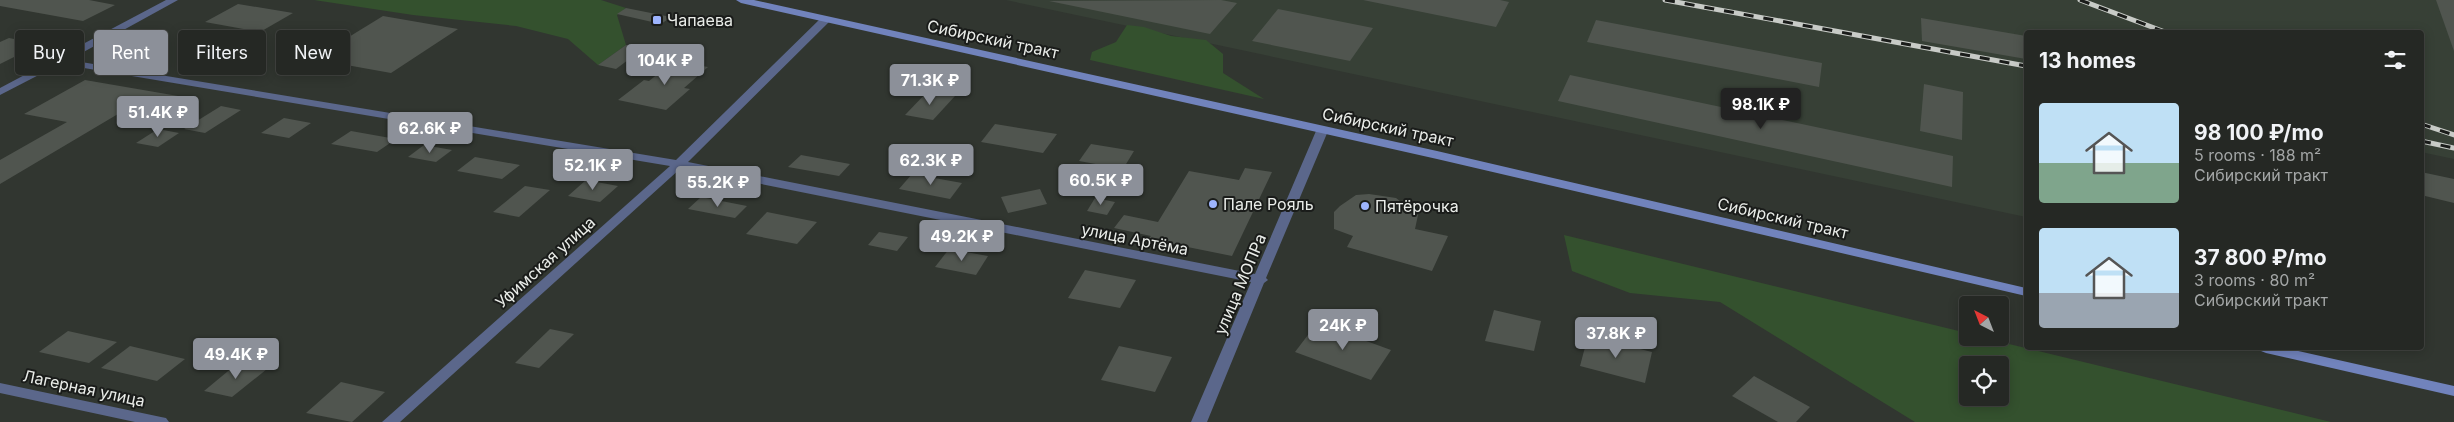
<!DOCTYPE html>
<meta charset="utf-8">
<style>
:root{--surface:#252824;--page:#313431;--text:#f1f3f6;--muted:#a3a6a6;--line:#424441;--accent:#8c9099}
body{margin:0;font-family:Inter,sans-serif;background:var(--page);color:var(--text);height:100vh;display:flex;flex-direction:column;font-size:19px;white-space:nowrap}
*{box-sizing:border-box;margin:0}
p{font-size:16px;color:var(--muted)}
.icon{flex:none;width:28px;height:28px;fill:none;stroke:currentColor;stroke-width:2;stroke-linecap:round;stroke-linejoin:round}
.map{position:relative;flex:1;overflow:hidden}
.details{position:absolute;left:2024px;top:30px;width:400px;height:320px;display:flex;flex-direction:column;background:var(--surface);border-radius:5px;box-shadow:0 2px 12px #0003,0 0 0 1px var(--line)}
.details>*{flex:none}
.guide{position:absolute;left:15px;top:30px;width:475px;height:45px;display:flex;gap:10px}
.needle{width:32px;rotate:318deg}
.fabs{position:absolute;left:1959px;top:296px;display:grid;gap:10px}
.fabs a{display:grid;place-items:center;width:50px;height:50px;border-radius:5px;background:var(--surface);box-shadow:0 2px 12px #0003,0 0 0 1px var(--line);font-size:25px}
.price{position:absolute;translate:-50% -42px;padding:0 11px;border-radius:5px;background:var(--accent);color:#fff;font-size:16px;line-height:32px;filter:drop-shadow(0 1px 2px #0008)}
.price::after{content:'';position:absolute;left:50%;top:30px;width:15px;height:11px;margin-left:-8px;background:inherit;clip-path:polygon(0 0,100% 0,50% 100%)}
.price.active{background:#222;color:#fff}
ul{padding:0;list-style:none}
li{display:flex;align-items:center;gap:15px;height:125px;padding:0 15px}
li span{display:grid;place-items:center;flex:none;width:140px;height:100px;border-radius:5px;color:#555}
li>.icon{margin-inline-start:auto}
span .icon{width:60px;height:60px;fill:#fffc;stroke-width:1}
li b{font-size:21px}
h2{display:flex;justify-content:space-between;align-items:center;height:60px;padding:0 15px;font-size:21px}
.tag{padding:0 18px;border-radius:5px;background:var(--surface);box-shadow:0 2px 12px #0003,0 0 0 1px var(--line);font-size:18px;line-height:45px}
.tag.active{background:var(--accent);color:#fff}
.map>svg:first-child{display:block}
.built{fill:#374036}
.green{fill:#34512e;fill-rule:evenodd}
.building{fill:#50554f}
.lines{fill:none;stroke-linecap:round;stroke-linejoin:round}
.street{fill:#5b678b;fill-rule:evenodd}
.secondary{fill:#7183bc;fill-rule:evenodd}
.rail-casing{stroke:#c8cbc7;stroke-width:5}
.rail{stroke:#1a1c1a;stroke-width:3;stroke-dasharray:10;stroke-linecap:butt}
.poi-dot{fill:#9db4fd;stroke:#1a1c1a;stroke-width:2}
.labels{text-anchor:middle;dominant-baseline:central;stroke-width:4;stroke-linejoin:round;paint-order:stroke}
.poi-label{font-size:16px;fill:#eaede9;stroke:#1a1c1a;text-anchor:start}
.street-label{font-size:16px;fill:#eaede9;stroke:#1a1c1a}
</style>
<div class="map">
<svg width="2454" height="422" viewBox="0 0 2454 422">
<rect width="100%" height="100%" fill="#313630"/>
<path class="built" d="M1006 0H2454V159L2421 152V32H2026V217Z"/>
<g class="green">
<path d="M314 0H601L626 8 617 15 626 45 598 65 568 39 516 26 413 15Z"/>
<path d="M1127 25 1144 27 1171 36 1206 40 1223 54V73L1264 99 1090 60 1092 52 1116 42Z"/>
<path d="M1564 235 1967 333 1968 338H1984L2331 422H1915L1720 302 1630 293 1572 271ZM1968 365H2000V398H1968Z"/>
</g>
<g class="building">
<path d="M0 0H89L115 5 83 21 0 6Z"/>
<path d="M1221 0 1237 3 1210 34 1049 1Z"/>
<path d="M1363 0H1500L1509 2 1496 27Z"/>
<path d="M2436 0H2454V51Z"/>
<path d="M238 4 293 13 260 32 205 22Z"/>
<path d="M626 8 671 17 661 24 617 14Z"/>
<path d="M1278 9 1373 28 1350 61 1252 41Z"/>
<path d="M383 16 458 29 391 73 313 59Z"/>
<path d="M1921 18 2026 36V59L1922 41Z"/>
<path d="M1596 20 1822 63 1819 87 1587 42Z"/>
<path d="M9 38 40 44 0 64V42Z"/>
<path d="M626 45 644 48 616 69 598 65Z"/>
<path d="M674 61 708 67 684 88 690 89 666 110 618 100 644 80 649 81Z"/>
<path d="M1570 75 1953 156 1952 187 1558 101Z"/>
<path d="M85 80 178 96 140 118 118 114 0 184V160L67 122 24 114Z"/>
<path d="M1924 84 1963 92 1962 140 1920 131Z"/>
<path d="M928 91 955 96 933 120 905 115Z"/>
<path d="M221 106 241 110 205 133 184 129Z"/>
<path d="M284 118 311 123 289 138 261 133Z"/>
<path d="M995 124 1057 134 1043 153 981 142Z"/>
<path d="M158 129 179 133 158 147 136 143Z"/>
<path d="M351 131 396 139 377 152 331 144Z"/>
<path d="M1091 144 1134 151 1123 169 1079 161Z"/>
<path d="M424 145 452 150 436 162 408 157Z"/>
<path d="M801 155 850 164 839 176 788 167Z"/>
<path d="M475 157 520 165 502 179 457 171Z"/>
<path d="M1245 168 1272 172 1232 256 1148 239 1151 236 1114 228 1124 215 1158 222 1189 171 1239 180Z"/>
<path d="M2421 172 2454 179V203L2421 195Z"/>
<path d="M912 174 962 183 950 199 899 189Z"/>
<path d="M586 180 618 186 600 202 568 196Z"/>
<path d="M525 186 550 190 519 217 493 212Z"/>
<path d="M1040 189 1047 204 1008 213 1001 197Z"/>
<path d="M1369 194 1396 198 1418 215 1415 229 1448 236 1432 271 1347 247 1353 236 1334 229V212L1340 206 1356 195Z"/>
<path d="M701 197 747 206 735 218 688 209Z"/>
<path d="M1095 198 1115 202 1107 215 1087 211Z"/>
<path d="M767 212 817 222 797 244 746 234Z"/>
<path d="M879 232 908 237 897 251 868 245Z"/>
<path d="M949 249 988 256 976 275 935 267Z"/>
<path d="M1085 270 1136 280 1120 308 1068 298Z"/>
<path d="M1494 310 1541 321 1534 351 1485 341Z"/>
<path d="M1317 323 1391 350 1371 380 1295 352Z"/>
<path d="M550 329 574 334 539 368 515 363Z"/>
<path d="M68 331 117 342 89 363 39 352Z"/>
<path d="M1588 336 1652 352 1645 383 1580 366Z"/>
<path d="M130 346 185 359 157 381 101 368Z"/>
<path d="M1119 346 1172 357 1155 392 1101 380Z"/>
<path d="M239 362 267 369 232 397 204 391Z"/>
<path d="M1754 376 1810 407 1796 422H1778L1732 396Z"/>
<path d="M341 382 385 392 352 422 306 413Z"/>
</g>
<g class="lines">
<g class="street">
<path d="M166 0H178L69 60 676 160 821 18H829V22L688 162 1255 274 1316 131 1322 128 1328 131 1266 278 1268 280 1264 283 1207 422H1191L1251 282 681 168 400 422H382L670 166 60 64 0 95V88Z"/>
<path d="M0 383 161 417 166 418 169 422H135L0 393Z"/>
</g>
<g class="secondary">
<path d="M736 0H754L1437 151 2026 288V296L1437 159 741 3Z"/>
<path d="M2259 348H2285L2454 386V396L2266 353 2261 351Z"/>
</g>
<g class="rail-casing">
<g id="rail">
<path d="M1665 0 2026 66"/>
<path d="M2080 0 2165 32"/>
<path d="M2421 124 2454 135"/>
<path d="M2421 141 2454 148"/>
</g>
</g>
<use href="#rail" class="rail"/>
</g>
<g class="poi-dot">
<rect x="652" y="15" width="10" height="10" rx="2.5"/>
<circle cx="1213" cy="204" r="5"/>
<circle cx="1365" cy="206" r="5"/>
</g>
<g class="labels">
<g class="poi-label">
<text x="667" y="20">Чапаева</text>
<text x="1223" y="204">Пале Рояль</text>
<text x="1375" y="206">Пятёрочка</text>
</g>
<g class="street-label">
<text transform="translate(993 39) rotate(12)">Сибирский тракт</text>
<text transform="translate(1388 127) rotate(12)">Сибирский тракт</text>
<text transform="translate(1783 218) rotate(13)">Сибирский тракт</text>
<text transform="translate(1135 239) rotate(11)">улица Артёма</text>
<text transform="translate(545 262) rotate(-42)">Уфимская улица</text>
<text transform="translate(1240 284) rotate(-67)">улица МОПРа</text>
<text transform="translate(84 388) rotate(12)">Лагерная улица</text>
</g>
</g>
</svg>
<div class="fabs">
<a><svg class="needle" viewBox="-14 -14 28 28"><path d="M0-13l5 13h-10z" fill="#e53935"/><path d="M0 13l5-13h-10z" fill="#a3a6a6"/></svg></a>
<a><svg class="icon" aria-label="locate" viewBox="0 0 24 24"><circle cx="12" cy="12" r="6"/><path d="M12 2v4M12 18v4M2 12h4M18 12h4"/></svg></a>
</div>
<b class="price" style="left:665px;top:86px">104K ₽</b>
<b class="price" style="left:930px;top:106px">71.3K ₽</b>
<b class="price active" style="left:1761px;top:130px">98.1K ₽</b>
<b class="price" style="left:158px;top:138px">51.4K ₽</b>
<b class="price" style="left:430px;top:154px">62.6K ₽</b>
<b class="price" style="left:931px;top:186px">62.3K ₽</b>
<b class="price" style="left:593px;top:191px">52.1K ₽</b>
<b class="price" style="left:1101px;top:206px">60.5K ₽</b>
<b class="price" style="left:718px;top:208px">55.2K ₽</b>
<b class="price" style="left:962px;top:262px">49.2K ₽</b>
<b class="price" style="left:1343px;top:351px">24K ₽</b>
<b class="price" style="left:1616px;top:359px">37.8K ₽</b>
<b class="price" style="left:236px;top:380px">49.4K ₽</b>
<div class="guide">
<a class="tag">Buy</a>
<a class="tag active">Rent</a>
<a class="tag">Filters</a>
<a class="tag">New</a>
</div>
<section class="details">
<h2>13 homes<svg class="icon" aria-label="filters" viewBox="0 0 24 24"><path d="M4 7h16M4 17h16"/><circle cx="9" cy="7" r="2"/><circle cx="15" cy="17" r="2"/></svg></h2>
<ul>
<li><span style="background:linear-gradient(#bfe0f5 60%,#7fa58c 0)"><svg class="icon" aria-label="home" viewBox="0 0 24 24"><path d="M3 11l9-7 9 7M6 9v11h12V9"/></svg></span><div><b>98 100 ₽/mo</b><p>5 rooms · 188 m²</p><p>Сибирский тракт</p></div></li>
<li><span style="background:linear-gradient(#bfe0f5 65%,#9aa5b1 0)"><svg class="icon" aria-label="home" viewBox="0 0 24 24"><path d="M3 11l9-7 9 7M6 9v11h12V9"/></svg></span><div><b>37 800 ₽/mo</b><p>3 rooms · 80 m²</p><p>Сибирский тракт</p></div></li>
</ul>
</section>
</div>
